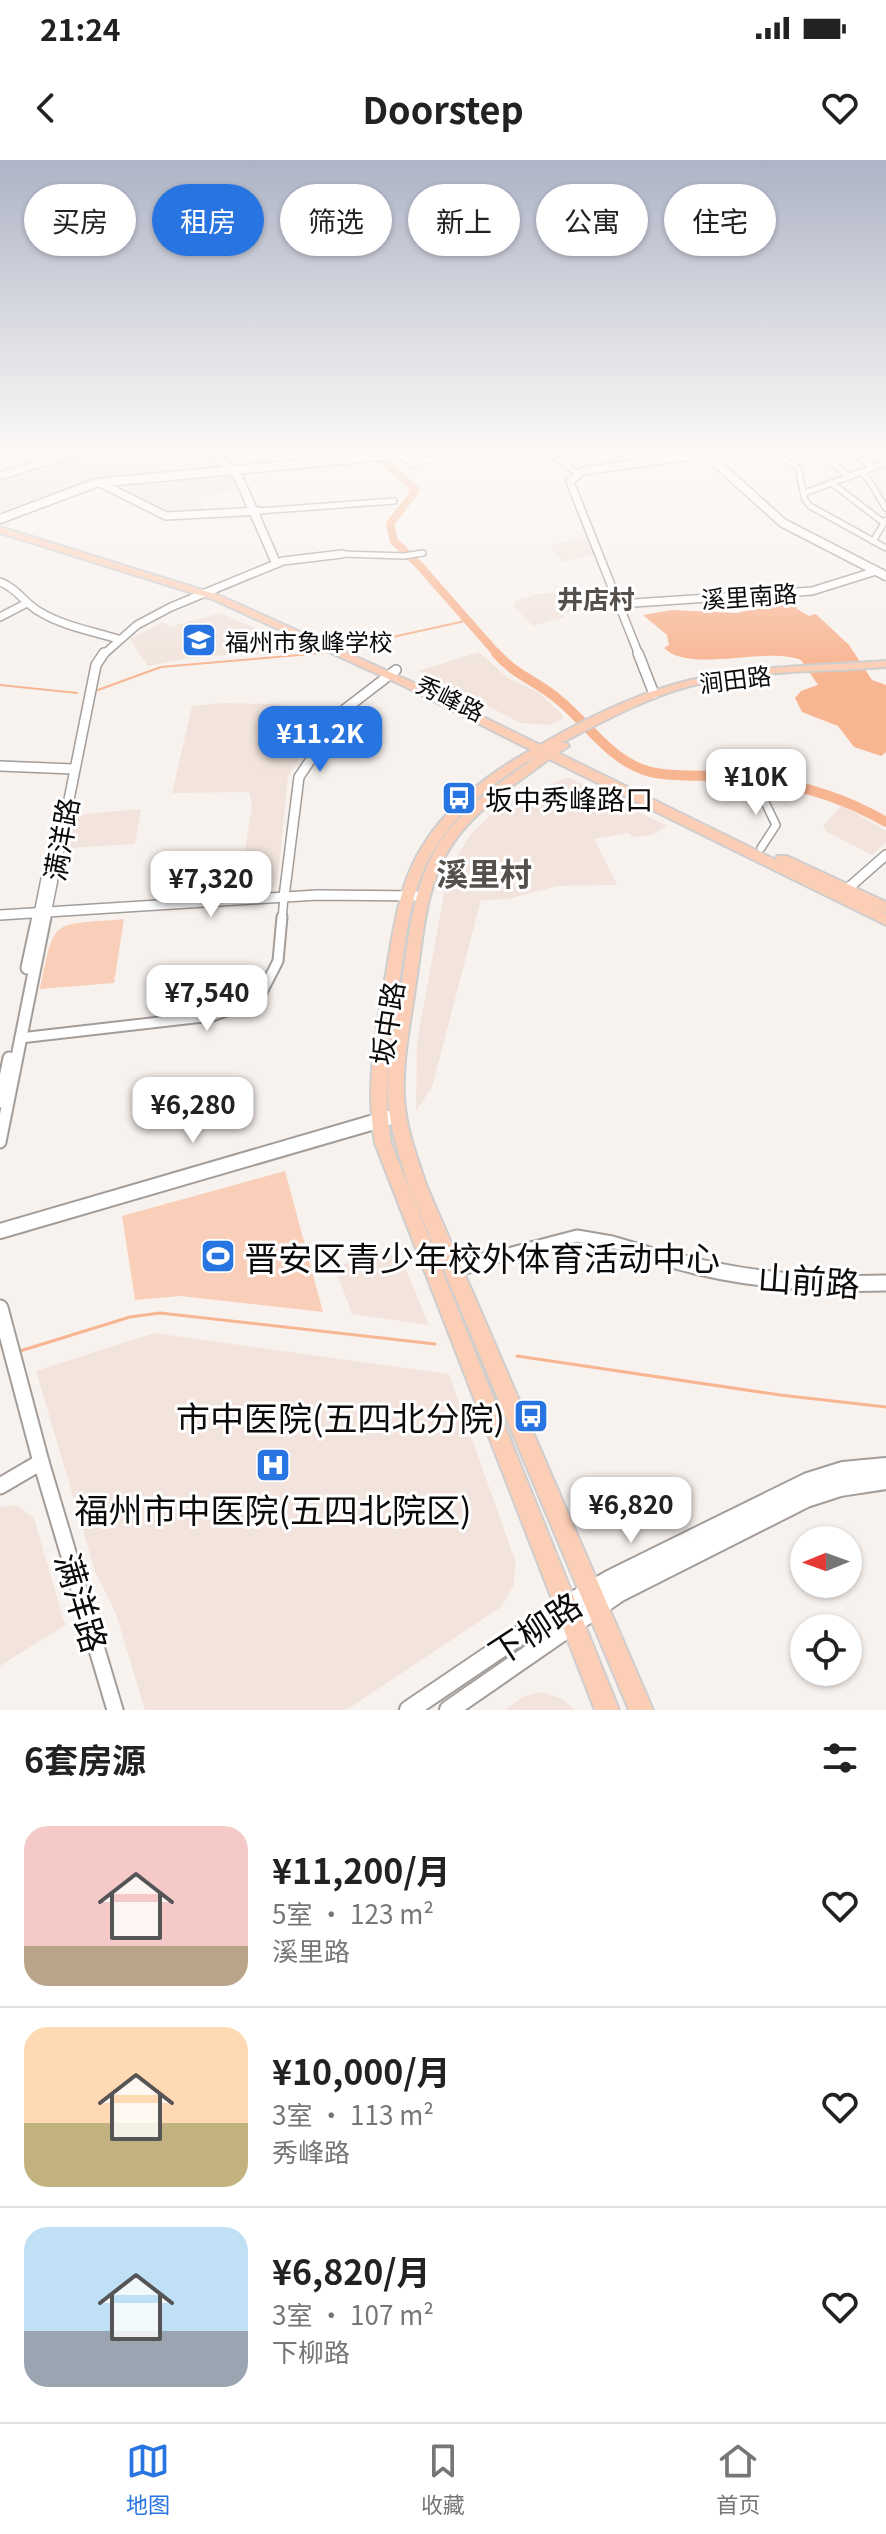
<!DOCTYPE html>
<html lang="zh">
<meta charset="utf-8">
<style>
:root{--surface:#fff;--page:#f6f6f6;--text:#222;--muted:#767676;--line:#e0e0e0;--accent:#2874e0}
body{margin:0;font-family:Georgia,"Noto Sans SC",serif;background:var(--page);color:var(--text);height:100vh;display:flex;flex-direction:column;font-size:30px;white-space:nowrap}
*{box-sizing:border-box;margin:0}
p{font-size:26px;color:var(--muted)}
.icon{flex:none;width:44px;height:44px;fill:none;stroke:currentColor;stroke-width:2;stroke-linecap:round;stroke-linejoin:round}
.map{position:relative;height:1550px;overflow:hidden}
.side{display:flex;flex-direction:column;background:var(--surface);flex:1}
.side>*{flex:none}
.hud{position:absolute;left:24px;top:24px;width:838px;height:72px;display:flex;gap:16px}
.needle{width:52px;rotate:269deg}
.buttons{position:absolute;left:790px;top:1366px;display:grid;gap:16px}
.buttons a{display:grid;place-items:center;width:72px;height:72px;border-radius:50%;background:var(--surface);box-shadow:0 2px 6px #0004;font-size:40px}
.price{position:absolute;translate:-50% -68px;padding:0 18px;border-radius:16px;background:#fff;color:#222;font-size:26px;line-height:52px;filter:drop-shadow(0 2px 4px #0008)}
.price::after{content:'';position:absolute;left:50%;top:48px;width:24px;height:18px;margin-left:-12px;background:inherit;clip-path:polygon(0 0,100% 0,50% 100%)}
.price.on{background:var(--accent);color:#fff}
ul{padding:0;list-style:none}
li{display:flex;align-items:center;gap:24px;height:200px;padding:0 24px}
li+li{border-top:2px solid var(--line)}
li span{display:grid;place-items:center;flex:none;width:224px;height:160px;border-radius:24px;color:#555}
li>.icon{margin-inline-start:auto}
span .icon{width:96px;height:96px;fill:#fffc;stroke-width:1}
li b{font-size:34px}
h2{display:flex;justify-content:space-between;align-items:center;height:96px;padding:0 24px;font-size:34px}
.chip{padding:0 28px;border-radius:36px;background:var(--surface);box-shadow:0 2px 6px #0004;font-size:28px;line-height:72px}
.chip.on{background:var(--accent);color:#fff}
.status{display:flex;justify-content:space-between;align-items:center;height:56px;padding:0 40px;background:var(--surface);direction:ltr}
.status svg{height:22px;fill:currentColor}
header{display:flex;justify-content:space-between;align-items:center;height:104px;padding:0 24px;background:var(--surface);font-size:36px;font-weight:700}
.menu{display:flex;justify-content:space-around;align-items:center;height:112px;border-top:2px solid var(--line);background:var(--surface);font-size:22px;color:var(--muted)}
.menu a{display:grid;justify-items:center;gap:4px}
.menu .on{color:var(--accent)}
.map>svg:first-child{display:block}
.built{fill:#f2e4dd}
.green{fill:#facfb9}
.water{fill:#f8b592}
.lines{fill:none;stroke-linecap:round;stroke-linejoin:round}
.stream-far1{stroke:#f8b592;stroke-width:2}
.stream{stroke:#f8b592;stroke-width:3}
.river-far1{stroke:#f8b592;stroke-width:8}
.river{stroke:#f8b592;stroke-width:10}
.minor-far2-casing{stroke:#a39d9a;stroke-width:8}
.minor-far1-casing{stroke:#a39d9a;stroke-width:10}
.minor-casing{stroke:#a39d9a;stroke-width:13}
.tertiary-far3-casing{stroke:#a39d9a;stroke-width:10}
.tertiary-far2-casing{stroke:#a39d9a;stroke-width:12}
.tertiary-far1-casing{stroke:#a39d9a;stroke-width:15}
.tertiary-casing{stroke:#a39d9a;stroke-width:19}
.secondary-far2-casing{stroke:#a39d9a;stroke-width:11}
.secondary-far1-casing{stroke:#a39d9a;stroke-width:18}
.secondary-casing{stroke:#a39d9a;stroke-width:22}
.primary-casing{stroke:#cfcece;stroke-width:4}
.minor-far2{stroke:#fff;stroke-width:5}
.minor-far1{stroke:#fff;stroke-width:7}
.minor{stroke:#fff;stroke-width:9}
.tertiary-far3{stroke:#fff;stroke-width:7}
.tertiary-far2{stroke:#fff;stroke-width:9}
.tertiary-far1{stroke:#fff;stroke-width:11}
.tertiary{stroke:#fff;stroke-width:15}
.secondary-far2{stroke:#fff;stroke-width:8}
.secondary-far1{stroke:#fff;stroke-width:14}
.secondary{stroke:#fff;stroke-width:18}
.primary{fill:#fdceb6;fill-rule:evenodd}
.labels{text-anchor:middle;dominant-baseline:central;stroke-width:6;stroke-linejoin:round;paint-order:stroke}
.far-street-label{font-size:24px;fill:#0d0b0a;stroke:#fff}
.far-poi-label{font-size:24px;fill:#0d0b0a;stroke:#fff;text-anchor:start}
.far-quarter-label{font-size:26px;font-weight:bold;fill:#56504d;stroke:#fff}
.poi-label{font-size:28px;fill:#0d0b0a;stroke:#fff;text-anchor:start}
.street-label{font-size:28px;fill:#0d0b0a;stroke:#fff}
.quarter-label{font-size:32px;font-weight:bold;fill:#56504d;stroke:#fff}
.near-poi-label{font-size:34px;fill:#0d0b0a;stroke:#fff;text-anchor:start}
.near-street-label{font-size:34px;fill:#0d0b0a;stroke:#fff}
</style>
<div class="status"><b>21:24</b><svg viewBox="0 0 49 12"><path d="M0 12V9h3v3zM5 12V6h3v6zM10 12V3h3v9zM15 12V0h3v12zM26 1h20v11H26zM47 4h2v5h-2z"/></svg></div>
<header><svg class="icon" aria-label="back" viewBox="0 0 24 24"><path d="M15 5l-7 7 7 7"/></svg>Doorstep<svg class="icon" aria-label="heart" viewBox="0 0 24 24"><path d="M12 20l-8-8c-3-5 5-10 8-4 3-6 11-1 8 4z"/></svg></header>
<div class="map">
<svg width="886" height="1550" viewBox="0 0 886 1550">
<rect width="100%" height="100%" fill="#f8f2ee"/>
<g class="built">
<path d="M82 293H208L219 304 212 308 95 320 0 352V318Z"/>
<path d="M222 316 233 319 238 331 200 336 204 353 170 355 124 332 134 325Z"/>
<path d="M587 377 595 394 562 402 550 385Z"/>
<path d="M581 432 586 449 570 450V453H562L565 457 533 466 513 446 517 440 537 434Z"/>
<path d="M220 453 262 471 273 494 202 496 148 506 130 479 163 462 169 467Z"/>
<path d="M479 492 508 518 538 532 562 554 563 559 548 565 521 563 418 511Z"/>
<path d="M225 543 274 544 332 551 288 617 278 718 275 726 268 729 239 731 252 645 249 632 172 633 192 546Z"/>
<path d="M568 617 667 666 652 675 633 677 628 673 594 679 617 725 557 726 508 739 481 740 432 927 416 951 417 882 448 712 470 675 502 644Z"/>
<path d="M842 645 886 671V683L872 695 827 672 823 666Z"/>
<path d="M141 649 135 684 69 688 73 655Z"/>
<path d="M377 1091 387 1092 404 1105 429 1165 352 1154 335 1108Z"/>
<path d="M154 1173 449 1214 516 1403 513 1427 501 1447 346 1550H145L116 1454 95 1411 36 1211Z"/>
<path d="M17 1345 34 1358 65 1465 0 1506V1347Z"/>
<path d="M542 1532 562 1539 575 1550H505L524 1536Z"/>
</g>
<g class="green">
<path d="M124 759 114 823 40 829C55 755 51 766 124 759Z"/>
<path d="M285 1011 323 1152 180 1136 135 1140 122 1056Z"/>
</g>
<path class="water" d="M787 443 797 444V449L809 456 816 454 849 485 872 520 886 525V592L881 596 854 587 838 566 802 552 795 538 801 531 818 525 801 500C765 486 691 514 664 488L669 485 667 475 643 455 672 450 736 453Z"/>
<g class="lines">
<g class="stream-far1">
<path d="M361 484 465 461"/>
<path d="M0 525 77 533"/>
<path d="M98 530 161 507 322 493"/>
</g>
<g class="stream">
<path d="M20 1191 130 1157 160 1153 435 1184"/>
<path d="M517 1196 780 1235 886 1247"/>
</g>
<path class="river-far1" d="M375 293 416 330 390 364 394 381 419 405 498 495"/>
<path class="river" d="M496 493C517 517 537 521 559 540 587 563 609 598 644 610 668 618 703 615 729 616 785 620 838 634 886 662"/>
<g class="minor-far2-casing">
<g id="minor-far2">
<path d="M550 293 577 313"/>
<path d="M775 293 798 308 805 340 810 346 886 388"/>
<path d="M820 293 849 317"/>
<path d="M854 293 871 306"/>
<path d="M363 298 404 297 413 305 450 293"/>
<path d="M861 312C871 319 878 337 886 348"/>
<path d="M833 324 884 363"/>
<path d="M804 333 886 303"/>
<path d="M259 351 394 341"/>
<path d="M873 381 886 360"/>
<path d="M342 394 404 396 423 393"/>
</g>
</g>
<g class="minor-far1-casing">
<g id="minor-far1">
<circle cx="749" cy="611" r="5.5"/>
<path d="M752 615 776 665 761 688"/>
<path d="M282 759 284 737"/>
</g>
</g>
<g class="minor-casing">
<path id="minor" d="M20 878 212 856 258 840 278 801 282 757"/>
</g>
<g class="tertiary-far3-casing">
<g id="tertiary-far3">
<path d="M0 316 72 293"/>
<path d="M100 323 166 356 259 351"/>
<path d="M0 422C17 428 25 444 40 452 63 466 92 471 118 479"/>
<path d="M619 444 812 431 876 411"/>
<path d="M0 457 27 443"/>
<path d="M103 495 137 465 171 447 283 401 342 394"/>
<path d="M639 495 570 322 582 311 700 295"/>
</g>
</g>
<g class="tertiary-far2-casing">
<g id="tertiary-far2">
<path d="M638 493 654 534"/>
<path d="M0 606 73 609"/>
<path d="M846 730 886 695"/>
<path d="M284 737 299 617 344 550 396 510"/>
<path d="M0 755 317 735 423 736"/>
<path d="M38 759 47 714"/>
<path d="M45 759 96 505 104 493"/>
</g>
</g>
<g class="tertiary-far1-casing">
<g id="tertiary-far1">
<path d="M27 808 38 757"/>
<path d="M0 942 9 898"/>
<path d="M0 982 45 757"/>
<path d="M478 1102 577 1076 612 1082 680 1102"/>
</g>
</g>
<g class="tertiary-casing">
<g id="tertiary">
<path d="M673 1100C740 1120 816 1125 886 1123"/>
<path d="M453 1109 486 1100"/>
<path d="M0 1148 41 1302 115 1550"/>
<path d="M0 1326 41 1302"/>
</g>
</g>
<g class="secondary-far2-casing">
<g id="secondary-far2">
<path d="M214 293 239 318 276 403"/>
<path d="M705 293 783 363 886 416"/>
<path d="M0 359 96 323 363 298"/>
</g>
</g>
<g class="secondary-far1-casing">
<path id="secondary-far1" d="M0 1071 388 958"/>
</g>
<g class="secondary-casing">
<g id="secondary">
<path d="M409 1550 548 1456 611 1419 808 1322 843 1311 886 1307"/>
<path d="M449 1550 618 1433 806 1338 840 1327 886 1320"/>
</g>
</g>
<g class="primary-casing">
<path id="primary" d="M0 367 218 435 412 522 540 585C587 558 639 532 691 520 755 505 821 506 886 501V507C821 512 753 510 690 526 645 538 602 562 561 583H567L569 586 558 593 776 700 777 696H787L886 742V753L871 747 886 754V765L549 599C516 624 478 647 453 683 424 725 423 780 415 829 410 865 402 902 404 938 406 969 417 998 427 1027L653 1550H629L409 1027C400 998 390 969 388 939 386 902 394 866 401 830 409 778 412 724 442 679 467 643 505 620 538 595 490 623 442 662 421 716 407 752 404 793 398 831 389 882 382 931 391 983L619 1550H595L375 983C366 931 374 883 383 832 389 798 393 763 403 730 422 666 475 621 531 590L404 526 212 439 0 373Z"/>
</g>
<use href="#minor-far2" class="minor-far2"/>
<use href="#minor-far1" class="minor-far1"/>
<use href="#minor" class="minor"/>
<use href="#tertiary-far3" class="tertiary-far3"/>
<use href="#tertiary-far2" class="tertiary-far2"/>
<use href="#tertiary-far1" class="tertiary-far1"/>
<use href="#tertiary" class="tertiary"/>
<use href="#secondary-far2" class="secondary-far2"/>
<use href="#secondary-far1" class="secondary-far1"/>
<use href="#secondary" class="secondary"/>
<use href="#primary" class="primary"/>
</g>
<linearGradient id="sky" x2="0" y2="1"><stop stop-color="#aeb4c6"/><stop offset="0.57" stop-color="#fcf9f7"/><stop offset="1" stop-color="#fcf9f7" stop-opacity="0"/></linearGradient>
<rect width="886" height="510" fill="url(#sky)"/>
<defs>
<g id="school-square" transform="scale(1.8)"><rect x="-9" y="-9" width="18" height="18" rx="4" fill="#2874e0" stroke="#fff"/><path d="M0-5L7-2L0 1L-7-2ZM-4 1L0 2.5L4 1V4Q0 6-4 4Z" fill="#fff"/></g>
<g id="bus-square" transform="scale(1.8)"><rect x="-9" y="-9" width="18" height="18" rx="4" fill="#2874e0" stroke="#fff"/><path d="M-5-6H5V4H4V6H2V4H-2V6H-4V4H-5ZM-3.5-4V0h7V-4ZM-3.5 1.2v1.5H-2V1.2ZM2 1.2v1.5H3.5V1.2Z" fill="#fff"/></g>
<g id="stadium-square" transform="scale(1.8)"><rect x="-9" y="-9" width="18" height="18" rx="4" fill="#2874e0" stroke="#fff"/><path d="M0-5a6.5 5 0 1 0 0 10a6.5 5 0 1 0 0-10ZM-3.5-1.8h7v3.6h-7Z" fill="#fff"/></g>
<g id="hospital-square" transform="scale(1.8)"><rect x="-9" y="-9" width="18" height="18" rx="4" fill="#2874e0" stroke="#fff"/><path d="M-5-5h3v3.5h4V-5h3V5h-3V1.5h-4V5h-3Z" fill="#fff"/></g>
</defs>
<g fill-rule="evenodd">
<use href="#school-square" x="199" y="480"/>
<use href="#bus-square" x="459" y="638"/>
<use href="#stadium-square" x="218" y="1096"/>
<use href="#bus-square" x="531" y="1256"/>
<use href="#hospital-square" x="273" y="1305"/>
</g>
<g class="labels">
<g class="far-street-label">
<text transform="translate(749 435) rotate(-4)">溪里南路</text>
<text transform="translate(735 518) rotate(-7)">涧田路</text>
<text transform="translate(451 537) rotate(26)">秀峰路</text>
</g>
<g class="far-poi-label">
<text x="225" y="480">福州市象峰学校</text>
</g>
<g class="far-quarter-label">
<text x="596" y="437">井店村</text>
</g>
<g class="poi-label">
<text x="485" y="638">坂中秀峰路口</text>
</g>
<g class="street-label">
<text transform="translate(60 679) rotate(-80)">满洋路</text>
<text transform="translate(386 863) rotate(-81)">坂中路</text>
</g>
<g class="quarter-label">
<text x="484" y="712">溪里村</text>
</g>
<g class="near-poi-label">
<text x="244" y="1096">晋安区青少年校外体育活动中心</text>
<text x="505" y="1256" text-anchor="end">市中医院(五四北分院)</text>
<text x="273" y="1348" text-anchor="middle">福州市中医院(五四北院区)</text>
</g>
<g class="near-street-label">
<text transform="translate(809 1119) rotate(4)">山前路</text>
<text transform="translate(83 1442) rotate(73)">满洋路</text>
<text transform="translate(534 1467) rotate(-33)">下柳路</text>
</g>
</g>
</svg>
<div class="buttons">
<a><svg class="needle" viewBox="-14 -14 28 28"><path d="M0-13l5 13h-10z" fill="#e53935"/><path d="M0 13l5-13h-10z" fill="#767676"/></svg></a>
<a><svg class="icon" aria-label="locate" viewBox="0 0 24 24"><circle cx="12" cy="12" r="6"/><path d="M12 2v4M12 18v4M2 12h4M18 12h4"/></svg></a>
</div>
<b class="price on" style="left:320px;top:614px">¥11.2K</b>
<b class="price" style="left:756px;top:657px">¥10K</b>
<b class="price" style="left:211px;top:759px">¥7,320</b>
<b class="price" style="left:207px;top:873px">¥7,540</b>
<b class="price" style="left:193px;top:985px">¥6,280</b>
<b class="price" style="left:631px;top:1385px">¥6,820</b>
<div class="hud">
<a class="chip">买房</a>
<a class="chip on">租房</a>
<a class="chip">筛选</a>
<a class="chip">新上</a>
<a class="chip">公寓</a>
<a class="chip">住宅</a>
</div>
</div>
<section class="side">
<h2>6套房源<svg class="icon" aria-label="filters" viewBox="0 0 24 24"><path d="M4 7h16M4 17h16"/><circle cx="9" cy="7" r="2"/><circle cx="15" cy="17" r="2"/></svg></h2>
<ul>
<li><span style="background:linear-gradient(#f6c9c9 75%,#b9a48a 0)"><svg class="icon" aria-label="home" viewBox="0 0 24 24"><path d="M3 11l9-7 9 7M6 9v11h12V9"/></svg></span><div><b>¥11,200/月</b><p>5室 · 123 m²</p><p>溪里路</p></div><svg class="icon" aria-label="heart" viewBox="0 0 24 24"><path d="M12 20l-8-8c-3-5 5-10 8-4 3-6 11-1 8 4z"/></svg></li>
<li><span style="background:linear-gradient(#ffd9b3 60%,#c2b280 0)"><svg class="icon" aria-label="home" viewBox="0 0 24 24"><path d="M3 11l9-7 9 7M6 9v11h12V9"/></svg></span><div><b>¥10,000/月</b><p>3室 · 113 m²</p><p>秀峰路</p></div><svg class="icon" aria-label="heart" viewBox="0 0 24 24"><path d="M12 20l-8-8c-3-5 5-10 8-4 3-6 11-1 8 4z"/></svg></li>
<li><span style="background:linear-gradient(#bfe0f5 65%,#9aa5b1 0)"><svg class="icon" aria-label="home" viewBox="0 0 24 24"><path d="M3 11l9-7 9 7M6 9v11h12V9"/></svg></span><div><b>¥6,820/月</b><p>3室 · 107 m²</p><p>下柳路</p></div><svg class="icon" aria-label="heart" viewBox="0 0 24 24"><path d="M12 20l-8-8c-3-5 5-10 8-4 3-6 11-1 8 4z"/></svg></li>
</ul>
</section>
<nav class="menu">
<a class="on"><svg class="icon" aria-label="map" viewBox="0 0 24 24"><path d="M3 6l6-2 6 2 6-2v14l-6 2-6-2-6 2zM9 4v14M15 6v14"/></svg>地图</a>
<a><svg class="icon" aria-label="saved" viewBox="0 0 24 24"><path d="M7 4h10v16l-5-4-5 4z"/></svg>收藏</a>
<a><svg class="icon" aria-label="home" viewBox="0 0 24 24"><path d="M3 11l9-7 9 7M6 9v11h12V9"/></svg>首页</a>
</nav>
